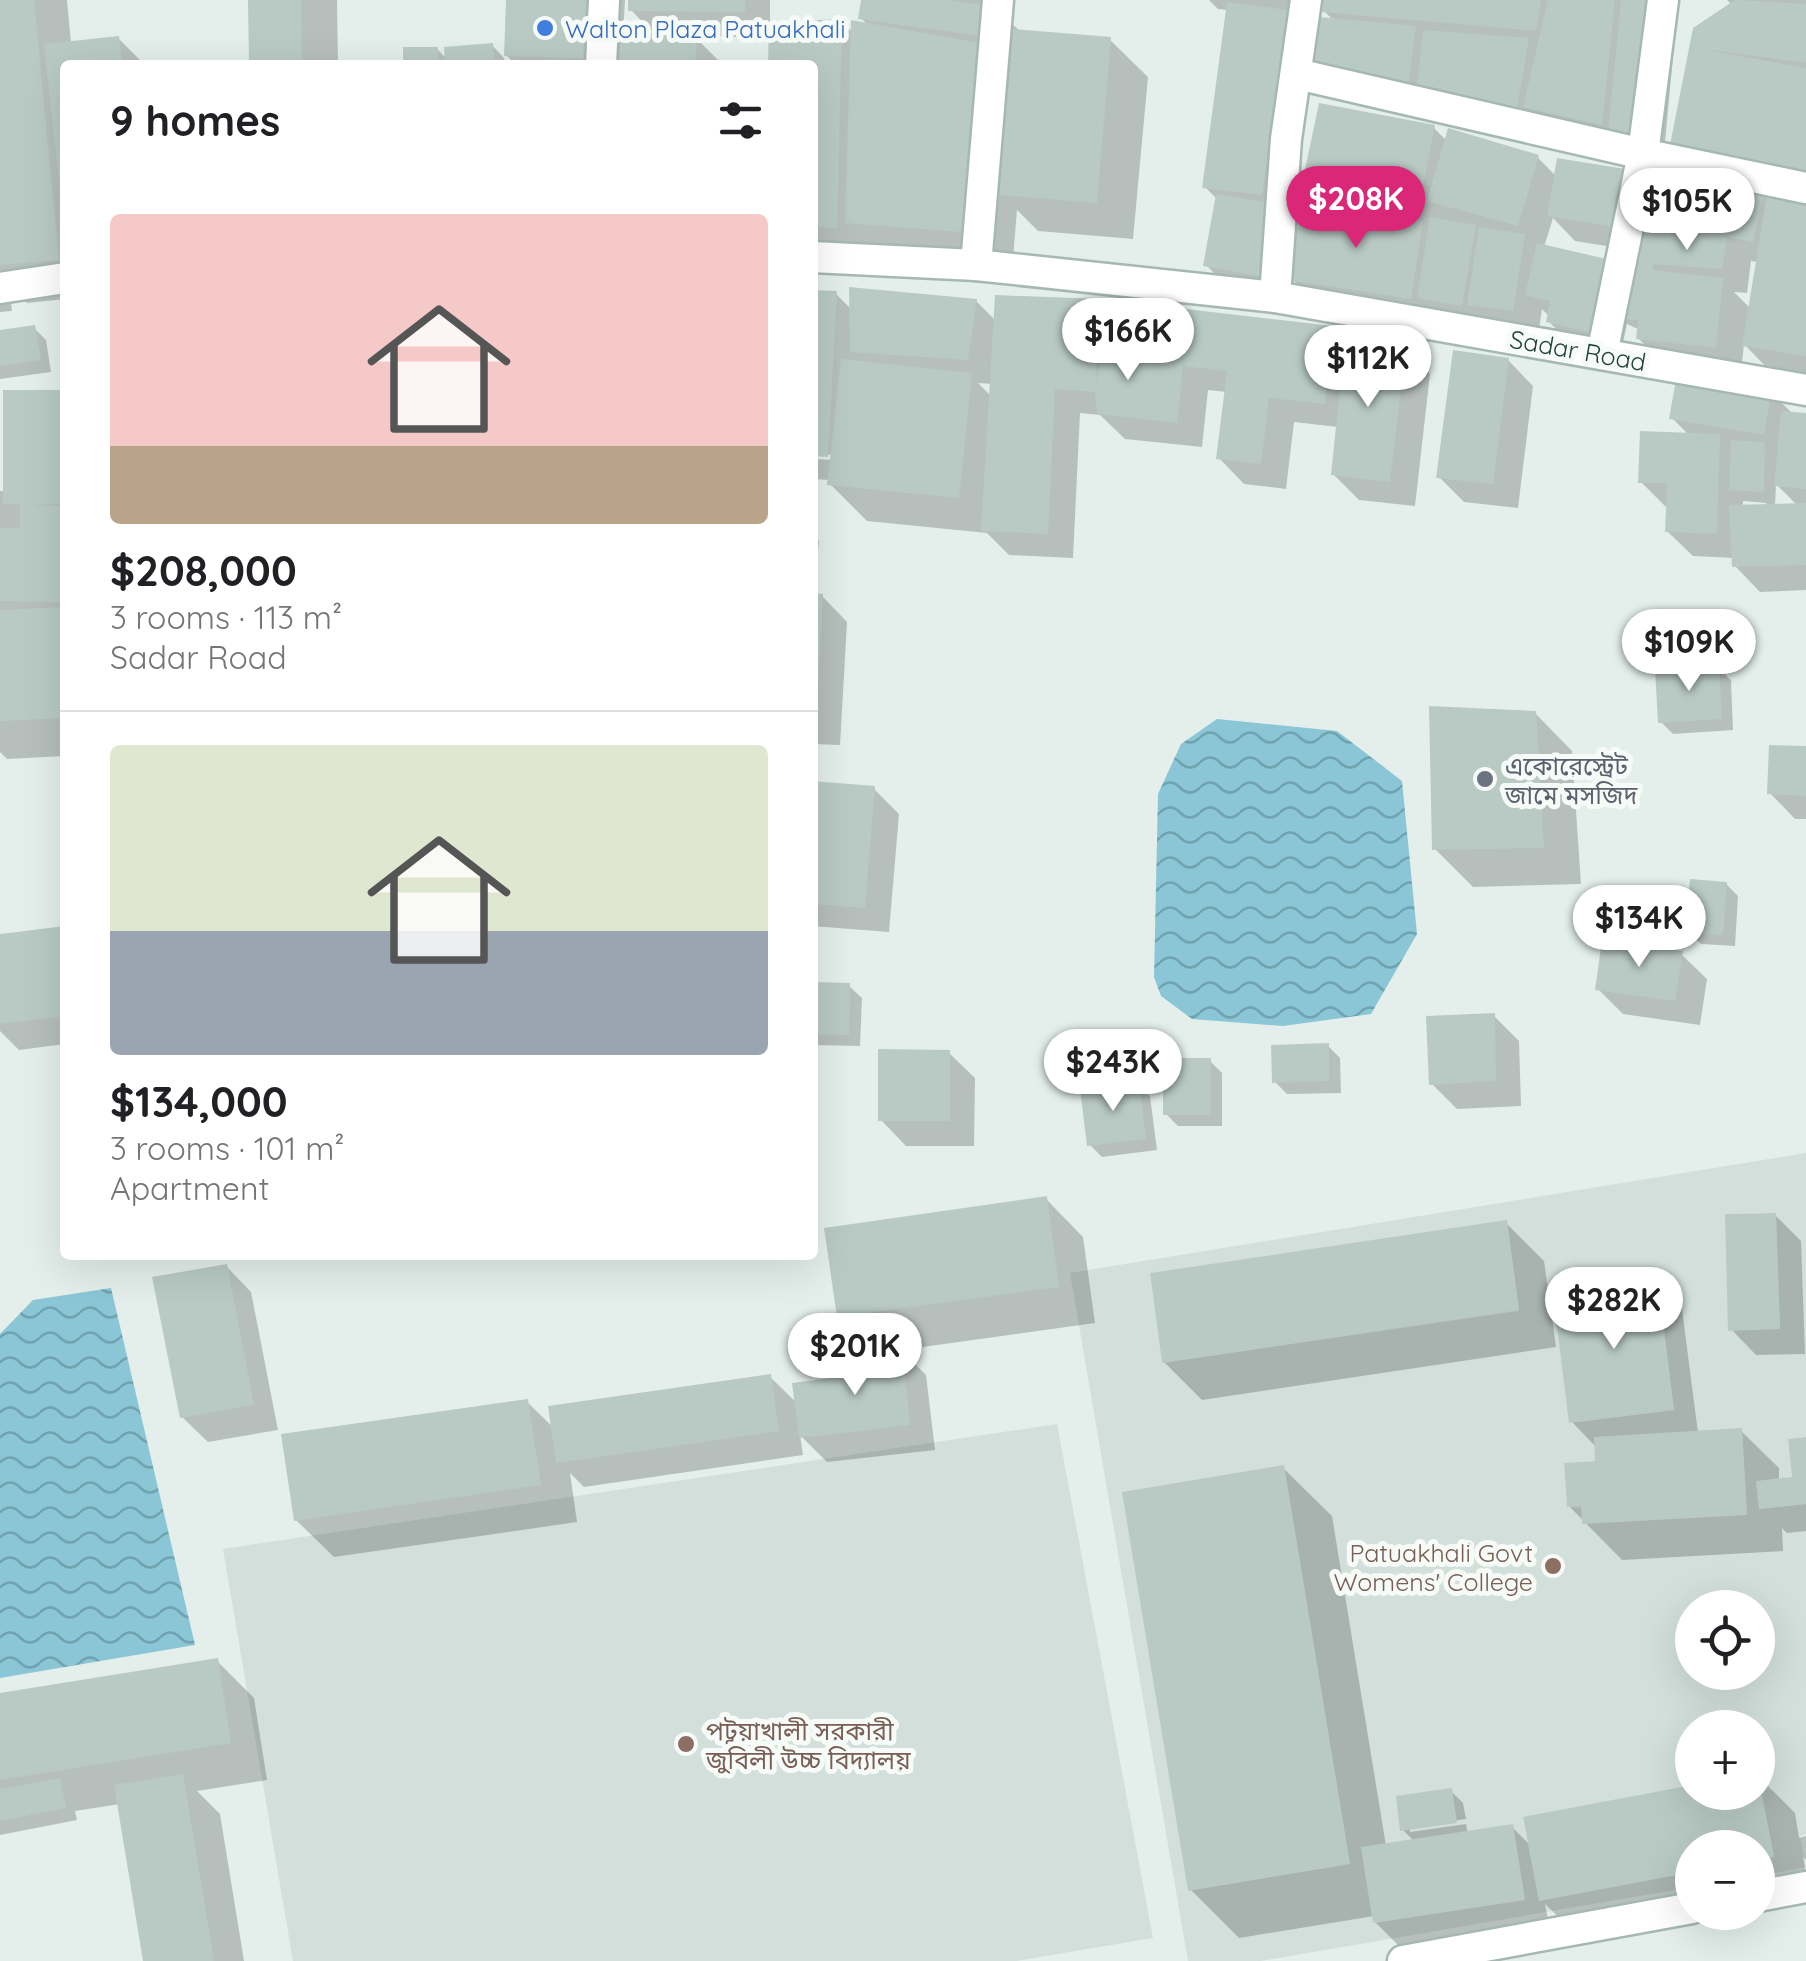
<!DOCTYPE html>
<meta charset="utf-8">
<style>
:root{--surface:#fff;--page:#f2f2f2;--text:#202124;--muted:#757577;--line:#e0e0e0;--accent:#db2777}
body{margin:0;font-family:Quicksand,"Noto Sans Bengali",sans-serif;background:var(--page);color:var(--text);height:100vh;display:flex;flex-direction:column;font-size:38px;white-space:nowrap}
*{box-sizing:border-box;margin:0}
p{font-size:32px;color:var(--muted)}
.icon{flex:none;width:55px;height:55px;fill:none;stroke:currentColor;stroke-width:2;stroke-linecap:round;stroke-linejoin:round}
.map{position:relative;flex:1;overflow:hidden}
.sheet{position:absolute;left:60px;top:60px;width:758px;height:1200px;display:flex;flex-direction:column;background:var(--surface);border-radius:10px;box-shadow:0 10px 40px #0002}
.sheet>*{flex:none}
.controls{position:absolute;left:1675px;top:1590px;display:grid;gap:20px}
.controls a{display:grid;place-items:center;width:100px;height:100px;border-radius:50%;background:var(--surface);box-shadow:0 10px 40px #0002;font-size:50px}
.price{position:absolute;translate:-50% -85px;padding:0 22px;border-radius:35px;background:#fff;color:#222;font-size:32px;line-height:65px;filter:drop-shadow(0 2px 5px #0008)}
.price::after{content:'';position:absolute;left:50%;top:60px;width:30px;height:22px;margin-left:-15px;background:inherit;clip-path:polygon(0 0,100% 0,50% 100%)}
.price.current{background:var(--accent);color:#fff}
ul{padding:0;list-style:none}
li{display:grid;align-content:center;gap:20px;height:530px;padding:0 50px}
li+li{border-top:2px solid var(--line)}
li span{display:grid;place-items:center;height:310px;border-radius:10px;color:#555}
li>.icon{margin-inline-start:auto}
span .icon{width:180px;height:180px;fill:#fffc;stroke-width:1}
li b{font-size:42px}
h2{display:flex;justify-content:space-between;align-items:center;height:120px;padding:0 50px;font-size:42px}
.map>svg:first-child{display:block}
.built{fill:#d2dfda;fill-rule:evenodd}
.water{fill:url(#water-waves)}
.shadow{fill:#0003;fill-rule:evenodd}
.building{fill:#b9cac4}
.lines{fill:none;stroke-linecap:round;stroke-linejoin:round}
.minor-casing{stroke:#a6b8b3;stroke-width:35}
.minor{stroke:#fff;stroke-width:30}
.shop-dot{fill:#3f7fe0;stroke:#f6fbf8;stroke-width:4}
.worship-dot{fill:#6b7280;stroke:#f6fbf8;stroke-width:4}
.education-dot{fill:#8d6e63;stroke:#f6fbf8;stroke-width:4}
.labels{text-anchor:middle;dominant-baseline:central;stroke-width:10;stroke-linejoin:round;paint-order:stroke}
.shop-label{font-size:25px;fill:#366cbe;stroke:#f6fbf8;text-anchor:start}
.street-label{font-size:25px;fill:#22423b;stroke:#f6fbf8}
.worship-label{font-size:25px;fill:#5b616d;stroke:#f6fbf8;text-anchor:start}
.education-label{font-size:25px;fill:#785e54;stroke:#f6fbf8;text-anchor:end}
</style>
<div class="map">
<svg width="1806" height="1961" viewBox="0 0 1806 1961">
<defs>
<pattern id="water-waves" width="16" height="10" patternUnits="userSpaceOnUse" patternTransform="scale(2.5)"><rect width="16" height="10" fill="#8ac6d6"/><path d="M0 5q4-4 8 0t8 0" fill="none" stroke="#70a2af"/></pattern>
</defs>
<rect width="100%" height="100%" fill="#e4efeb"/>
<g class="built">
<path d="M1806 1153V1437L1788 1439 1792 1477 1756 1482 1760 1509 1806 1504V1834L1800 1836 1806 1867 1758 1876V1860L1774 1856 1758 1773V1728H1692V1785L1523 1818 1539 1901 1692 1872V1887L1261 1961H1188L1070 1273ZM1776 1213 1780 1328V1329L1726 1214ZM1507 1221 1519 1311 1162 1363 1150 1273ZM1658 1281 1674 1410 1570 1423 1553 1295ZM1742 1429 1747 1515 1567 1507 1564 1463 1595 1461V1437ZM1284 1466 1350 1864 1188 1890 1123 1492ZM1692 1608H1758V1672H1692ZM1361 1847 1524 1900 1373 1923Z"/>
<path d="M1057 1424 1153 1938 1016 1961H293L223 1549Z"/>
</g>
<g class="water">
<path d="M1217 719 1337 731 1402 781 1417 934 1371 1014 1283 1026 1192 1019 1161 996 1154 977 1158 794 1181 744Z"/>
<path d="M111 1288 195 1645 0 1678V1334L33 1300Z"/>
</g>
<g class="shadow">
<path d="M0 0H67L71 43 118 38 145 65H65V299L27 303 9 285 12 311 0 312Z"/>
<path d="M250 0H337L338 65H251Z"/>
<path d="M508 0H625L623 34 656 36 631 10V0H770V24L841 21 853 33 869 26 861 18 863 0H1014L1011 23 1021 32 1110 40 1148 77 1133 239 1038 231 1017 210 1012 270 812 262V65H771L772 37 694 36 723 65H516L506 55Z"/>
<path d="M1209 0H1293L1316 42 1334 21 1324 11 1326 0H1651L1676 25 1663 164 1693 170 1700 51 1694 45 1733 6 1727 0H1806V377L1770 371 1744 344 1741 372 1664 364 1639 339 1640 330 1627 324 1620 357 1574 346 1548 321 1549 316 1542 309 1538 336 1317 305 1293 280 1289 301 1231 290 1206 265 1218 200 1205 187 1229 10 1218 9ZM1308 65 1663 160 1647 234 1643 233 1649 197 1556 176 1537 157 1447 141 1434 128 1303 192 1318 208 1300 231 1288 218ZM1553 218 1575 241 1644 252 1641 265 1610 262 1544 247ZM1751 261 1758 262 1751 309 1734 292 1747 293Z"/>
<path d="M492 45 504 58 505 65H405L437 49 448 60Z"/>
<path d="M836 294 852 310 976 301 996 321 1099 302 1109 312 1332 328 1346 342 1404 348 1430 374 1415 506 1359 500 1333 474 1338 427 1294 422 1286 489 1244 484 1219 458 1227 392 1208 390 1202 447 1125 439 1100 415 1080 413 1073 558 1009 555 987 533 867 521 830 484V480L812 479V459L840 460V455L812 454ZM978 383 992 384 991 396Z"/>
<path d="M34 328 46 340 51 372 0 379V333Z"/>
<path d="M1508 360 1533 386 1518 508 1464 502 1439 477Z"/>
<path d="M65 392V756L7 759 0 752V491H6Z"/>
<path d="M1771 392 1793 414 1806 415V590L1760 592 1735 566 1734 558 1693 556 1667 531 1666 507 1641 482 1689 435 1672 418ZM1776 484 1798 506H1775ZM1743 501 1766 503V507H1743Z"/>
<path d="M812 534 819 541 814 596H822L847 622 840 745 812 744Z"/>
<path d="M1718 668 1731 680 1733 730 1673 734 1660 721Z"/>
<path d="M1535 713 1572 751 1581 884 1473 887 1435 849Z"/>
<path d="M1806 749V819H1795L1770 793Z"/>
<path d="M812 783 873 788 899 814 889 932 812 926Z"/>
<path d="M1726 884 1738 896 1735 946 1701 944 1688 932Z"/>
<path d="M65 929V1044L19 1050 0 1031V937Z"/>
<path d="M1681 954 1707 979 1700 1025 1623 1014 1598 989Z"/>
<path d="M812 985 849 986 862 998 860 1046 812 1045Z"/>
<path d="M1494 1016 1519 1041 1521 1106 1457 1109 1431 1083Z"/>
<path d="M1328 1046 1340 1058 1341 1093 1287 1094 1275 1082Z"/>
<path d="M949 1053 975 1078 974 1146H906L881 1120Z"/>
<path d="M1210 1061 1222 1073V1126H1178L1166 1114Z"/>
<path d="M1138 1084 1150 1096 1157 1150 1102 1157 1090 1145Z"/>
<path d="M1046 1199 1083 1237 1095 1323 901 1350 926 1375 935 1450 827 1462 800 1435 803 1455 584 1487 570 1473 577 1522 334 1557 296 1520 527 1402 554 1428 770 1377 798 1404 864 1376 875 1352 839 1316Z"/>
<path d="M1775 1215 1801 1241 1805 1354 1756 1355 1731 1329Z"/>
<path d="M1506 1223 1544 1261 1556 1347 1202 1400 1164 1362Z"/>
<path d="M226 1266 251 1292 278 1430 208 1442 182 1417Z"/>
<path d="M1657 1284 1682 1309 1698 1433 1741 1431 1779 1468V1481L1795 1479 1806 1439V1531L1787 1533 1782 1528 1783 1551 1622 1560 1569 1506 1598 1463 1597 1448 1572 1422Z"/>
<path d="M1283 1468 1332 1516 1386 1846 1415 1842 1403 1830 1451 1791 1463 1803 1466 1819 1410 1827V1832L1466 1824 1468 1834 1512 1827 1531 1846 1526 1819 1692 1788V1792H1758V1776L1795 1813 1799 1838 1806 1836V1860L1803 1857 1806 1873 1758 1904V1848H1692V1912H1711L1579 1937 1545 1904 1549 1925 1401 1948 1375 1922 1374 1916 1239 1938 1191 1890Z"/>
<path d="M217 1661 254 1698 267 1780 197 1791 220 1814 244 1961H145L120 1804 75 1811 77 1820 0 1835V1695Z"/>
</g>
<g class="building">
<path d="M0 0H34L59 260 0 265Z"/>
<path d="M248 0H301L302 65H249Z"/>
<path d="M506 0H586L583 58 504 56Z"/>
<path d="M628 0H745V12L628 11Z"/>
<path d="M861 0H947L999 7 995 38 858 19Z"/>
<path d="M1323 0H1541L1536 31 1322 12Z"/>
<path d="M1548 0H1615L1602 125 1523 107Z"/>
<path d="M1621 0H1651L1638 136 1608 133Z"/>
<path d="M1735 0 1806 4V63L1696 48 1806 68V176L1669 150 1693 28Z"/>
<path d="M1227 2 1288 10 1262 195 1202 188Z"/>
<path d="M1320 17 1416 26 1407 94 1307 67Z"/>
<path d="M842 19 837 228 812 227V65H768L769 22Z"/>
<path d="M851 20 990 45 975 233 845 223Z"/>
<path d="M1013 29 1111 37 1097 203 998 195Z"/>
<path d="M1423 30 1529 38 1515 119 1416 96Z"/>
<path d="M621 31 697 35 695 65H619Z"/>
<path d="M119 36 122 65H65V209H62L44 44Z"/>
<path d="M493 43 495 65H445L444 47Z"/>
<rect x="403" y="47" width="35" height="18"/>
<path d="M1319 103 1435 125 1417 217 1300 193Z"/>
<path d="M1448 128 1539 155 1518 226 1427 201Z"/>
<path d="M1557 158 1625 169 1615 227 1547 216Z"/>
<path d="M1660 161 1766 183 1753 242 1727 237 1722 269 1653 264 1652 270 1723 278 1716 348 1636 339 1638 320 1619 319 1625 260 1639 261Z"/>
<path d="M1768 189 1806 195V356L1742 346Z"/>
<path d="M1216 194 1277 204 1264 277 1203 266Z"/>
<path d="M1302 203 1423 221 1411 299 1289 280Z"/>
<path d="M1430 217 1476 225 1462 306 1417 298Z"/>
<path d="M1479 227 1525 234 1513 311 1467 305Z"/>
<path d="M1537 243 1611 260 1595 333 1546 322 1550 301 1525 295Z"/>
<path d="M849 287 977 299 968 360 850 352Z"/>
<path d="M812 290 837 291 828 457 812 456Z"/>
<path d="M995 295 1100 299 1096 387 1109 300 1333 326 1325 404 1269 398 1261 464 1216 459 1227 371 1183 366 1177 423 1097 414 1095 392 1055 389 1048 534 981 531Z"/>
<path d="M35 325 41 360 0 366V330Z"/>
<path d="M1345 339 1406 346 1390 482 1331 475Z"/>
<path d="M1453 350 1509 358 1493 484 1436 478Z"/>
<path d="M841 359 972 373 959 498 827 485Z"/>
<path d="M1677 374 1772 390 1764 435 1669 419Z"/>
<path d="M3 390H65V504L27 505 65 506V602L0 601V528H20V504H3Z"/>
<path d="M1781 411 1806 413V489L1774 486Z"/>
<path d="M1640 431 1720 434 1717 534 1665 532 1667 483H1638Z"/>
<path d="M1731 440 1765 442 1764 492 1729 490Z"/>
<path d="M1806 503V565L1732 567 1729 505Z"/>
<path d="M812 593 823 594 816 726 812 725Z"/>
<path d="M65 607V718L0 721V610Z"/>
<path d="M1719 665 1722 719 1658 723 1655 669Z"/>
<path d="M1429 706 1536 711 1544 848 1432 850Z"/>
<path d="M1769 745 1806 746V796L1767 794Z"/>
<path d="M812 781 875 786 865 908 812 904Z"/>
<path d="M1690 879 1727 882 1723 935 1686 933Z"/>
<path d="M65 926V1016L0 1024V934Z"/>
<path d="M1602 940 1683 951 1675 1001 1595 990Z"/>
<path d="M812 982 850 983 849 1035 812 1034Z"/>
<path d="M1495 1013 1496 1081 1429 1085 1426 1016Z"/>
<path d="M1329 1043V1081L1272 1083 1271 1045Z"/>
<path d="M878 1049 950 1050V1121H878Z"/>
<rect x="1163" y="1058" width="48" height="57"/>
<path d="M1139 1081 1146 1139 1087 1146 1080 1089Z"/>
<path d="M1047 1196 1059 1287 837 1317 824 1228Z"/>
<path d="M1776 1213 1780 1329 1728 1331 1725 1214Z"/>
<path d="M1507 1220 1519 1310 1162 1363 1150 1273Z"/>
<path d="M227 1264 254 1405 180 1418 152 1277Z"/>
<path d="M1658 1281 1674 1410 1569 1423 1553 1295Z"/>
<path d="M902 1347 910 1425 799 1438 792 1383 861 1374 858 1352Z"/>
<path d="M771 1374 779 1431 556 1463 548 1406Z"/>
<path d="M528 1399 541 1485 294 1521 281 1434Z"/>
<path d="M1742 1428 1747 1515 1582 1524 1581 1506 1567 1507 1564 1463 1595 1461 1594 1437Z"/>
<path d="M1806 1437V1504L1759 1509 1756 1481 1792 1477 1788 1439Z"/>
<path d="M1284 1465 1350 1864 1188 1891 1122 1492Z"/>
<path d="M218 1658 231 1743 0 1780V1693Z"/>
<path d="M183 1774 214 1961H143L114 1785Z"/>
<path d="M60 1778 66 1808 0 1821V1789Z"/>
<path d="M1758 1778 1774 1857 1758 1860V1848H1692V1872L1539 1901 1523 1817 1692 1785V1792H1758Z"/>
<path d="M1452 1788 1457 1823 1400 1831 1396 1796Z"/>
<path d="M1513 1824 1525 1900 1373 1923 1361 1847Z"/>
</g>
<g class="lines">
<g class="minor-casing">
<g id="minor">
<path d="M601 65 604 0"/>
<path d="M1297 74 1643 154 1806 188"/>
<path d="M812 257 976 265 1275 297 1806 390"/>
<path d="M976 265 998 0"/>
<path d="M0 288 65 278"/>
<path d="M1275 297 1286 139 1306 0"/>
<path d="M1602 354 1643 154 1663 0"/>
<path d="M1758 1896 1806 1887"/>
<path d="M1403 1961 1692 1908"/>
</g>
</g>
<use href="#minor" class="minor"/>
</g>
<circle class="shop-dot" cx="545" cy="28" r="10"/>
<circle class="worship-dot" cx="1485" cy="779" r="10"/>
<g class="education-dot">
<circle cx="1553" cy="1566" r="10"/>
<circle cx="686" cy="1744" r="10"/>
</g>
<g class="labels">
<g class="shop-label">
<text x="565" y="28">Walton Plaza Patuakhali</text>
</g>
<g class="street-label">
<text transform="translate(1578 350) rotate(10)">Sadar Road</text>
</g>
<g class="worship-label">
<text x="1505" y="765">একোরেস্ট্রেট<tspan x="1505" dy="29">জামে মসজিদ</tspan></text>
</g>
<g class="education-label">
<text x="1533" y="1552">Patuakhali Govt<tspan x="1533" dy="29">Womens' College</tspan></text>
<text x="706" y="1730" text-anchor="start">পটুয়াখালী সরকারী<tspan x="706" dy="29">জুবিলী উচ্চ বিদ্যালয়</tspan></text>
</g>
</g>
</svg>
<div class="controls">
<a><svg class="icon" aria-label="locate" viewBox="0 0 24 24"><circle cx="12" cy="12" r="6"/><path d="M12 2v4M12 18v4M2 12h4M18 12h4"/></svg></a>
<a>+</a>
<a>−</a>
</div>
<b class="price current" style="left:1356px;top:251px">$208K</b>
<b class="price" style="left:1687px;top:253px">$105K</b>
<b class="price" style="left:1128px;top:383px">$166K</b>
<b class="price" style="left:1368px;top:410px">$112K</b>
<b class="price" style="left:1689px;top:694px">$109K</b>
<b class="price" style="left:1639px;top:970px">$134K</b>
<b class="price" style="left:1113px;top:1114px">$243K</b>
<b class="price" style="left:1614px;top:1352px">$282K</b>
<b class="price" style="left:855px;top:1398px">$201K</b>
<section class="sheet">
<h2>9 homes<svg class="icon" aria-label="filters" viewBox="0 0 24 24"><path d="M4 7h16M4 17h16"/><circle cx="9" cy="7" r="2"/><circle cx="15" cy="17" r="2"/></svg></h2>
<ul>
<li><span style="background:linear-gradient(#f6c9c9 75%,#b9a48a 0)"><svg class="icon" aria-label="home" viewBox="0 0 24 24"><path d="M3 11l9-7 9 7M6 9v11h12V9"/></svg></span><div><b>$208,000</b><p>3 rooms · 113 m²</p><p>Sadar Road</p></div></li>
<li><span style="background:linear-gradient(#dfe7d0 60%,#9aa5b1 0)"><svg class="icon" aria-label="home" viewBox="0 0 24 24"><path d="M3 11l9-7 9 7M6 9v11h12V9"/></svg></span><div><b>$134,000</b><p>3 rooms · 101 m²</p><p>Apartment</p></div></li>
</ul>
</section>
</div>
